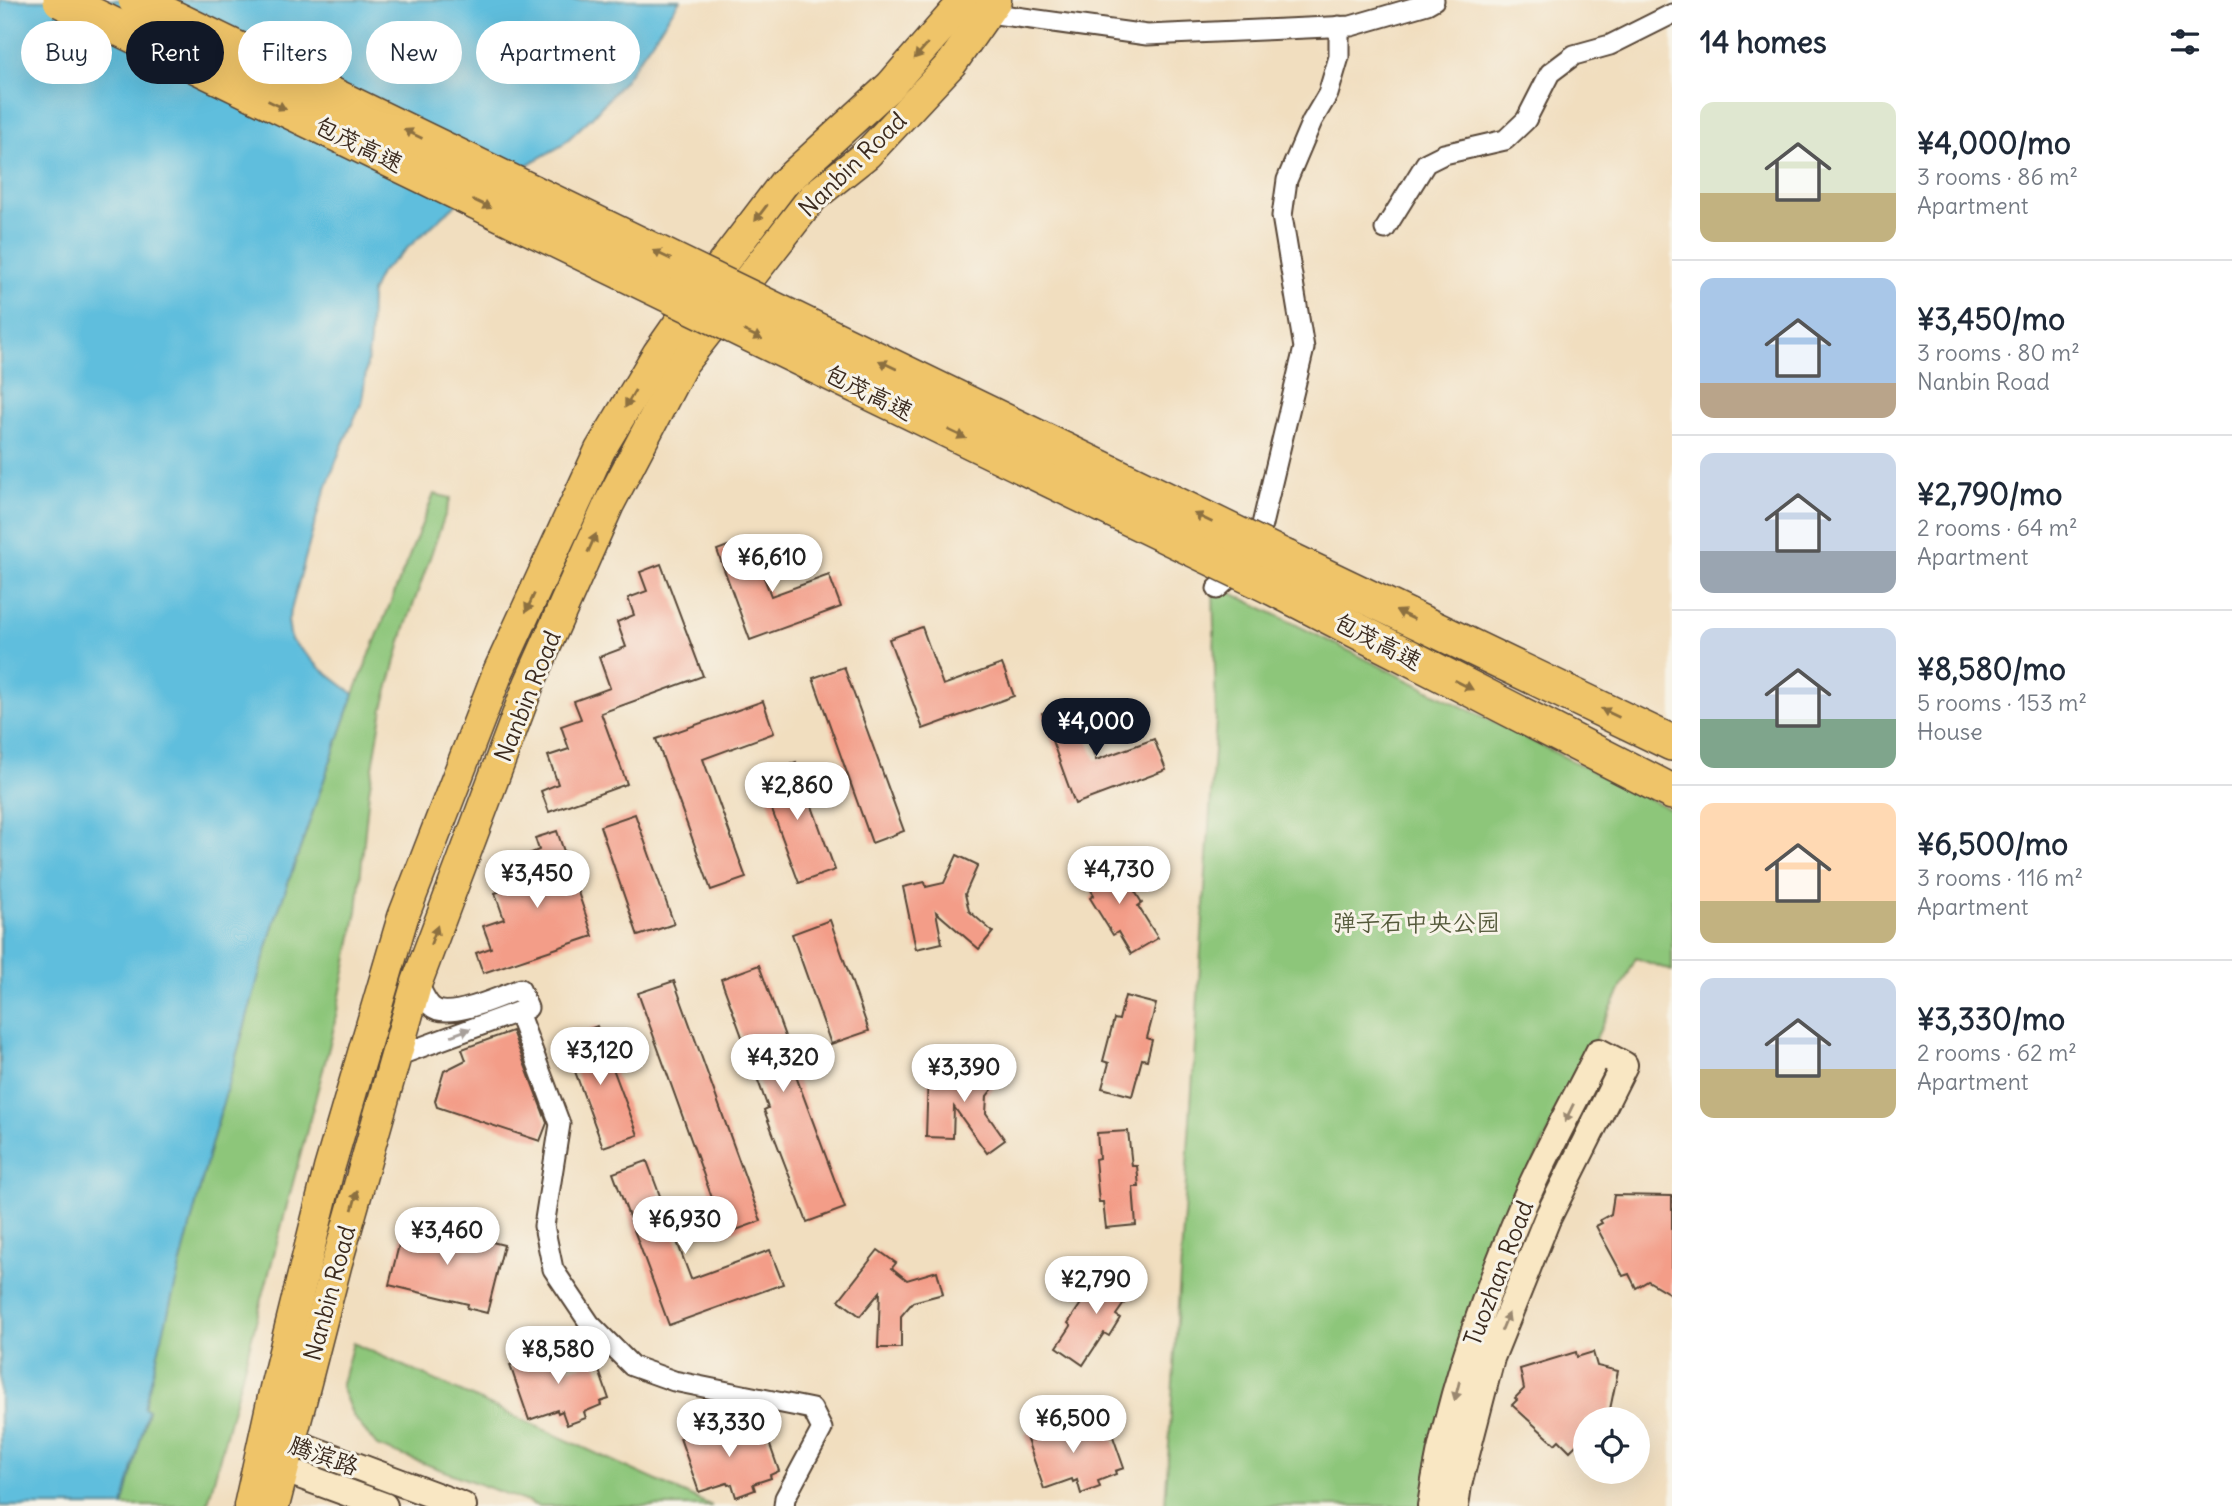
<!DOCTYPE html>
<meta charset="utf-8">
<style>
:root{--surface:#fff;--page:#f2f2f3;--text:#1f2937;--muted:#747a83;--line:#e0e1e3;--accent:#111827}
body{margin:0;font-family:Delius,"LXGW WenKai TC",sans-serif;background:var(--page);color:var(--text);height:100vh;display:flex;flex-direction:column;font-size:26px;white-space:nowrap}
*{box-sizing:border-box;margin:0}
p{font-size:23px;color:var(--muted)}
.icon{flex:none;width:38px;height:38px;fill:none;stroke:currentColor;stroke-width:2;stroke-linecap:round;stroke-linejoin:round}
.map{position:relative;flex:1;overflow:hidden}
.panel{display:flex;flex-direction:column;background:var(--surface);width:560px}
.panel>*{flex:none}
.banner{position:absolute;left:21px;top:21px;width:665px;height:63px;display:flex;gap:14px}
.controls{position:absolute;left:1573px;top:1407px;display:grid;gap:14px}
.controls a{display:grid;place-items:center;width:77px;height:77px;border-radius:50%;background:var(--surface);box-shadow:0 7px 28px #0002;font-size:35px}
.price{position:absolute;translate:-50% -60px;padding:0 16px;border-radius:24px;background:#fff;color:#222;font-size:23px;line-height:46px;filter:drop-shadow(0 2px 4px #0008)}
.price::after{content:'';position:absolute;left:50%;top:42px;width:21px;height:16px;margin-left:-10px;background:inherit;clip-path:polygon(0 0,100% 0,50% 100%)}
.price.selected{background:var(--accent);color:#fff}
ul{padding:0;list-style:none}
li{display:flex;align-items:center;gap:21px;height:175px;padding:0 28px}
li+li{border-top:2px solid var(--line)}
li span{display:grid;place-items:center;flex:none;width:196px;height:140px;border-radius:14px;color:#555}
li>.icon{margin-inline-start:auto}
span .icon{width:84px;height:84px;fill:#fffc;stroke-width:1}
li b{font-size:30px}
h2{display:flex;justify-content:space-between;align-items:center;height:84px;padding:0 28px;font-size:30px}
.tag{padding:0 24px;border-radius:32px;background:var(--surface);box-shadow:0 7px 28px #0002;font-size:24px;line-height:63px}
.tag.selected{background:var(--accent);color:#fff}
main{display:flex;flex:1;min-height:0}
.map>svg:first-child{display:block}
.green{fill:#8dc67a;stroke:#64784c;stroke-width:2}
.water{fill:#5fbedd;stroke:#4d747e;stroke-width:2}
.building{fill:#f39d88}
.lines{fill:none;stroke-linecap:round;stroke-linejoin:round}
.street-casing{stroke:#564536;stroke-width:23}
.secondary-casing{stroke:#564536;stroke-width:30}
.primary-casing{stroke:#564536;stroke-width:33}
.highway-casing{stroke:#564536;stroke-width:38}
.street{stroke:#fff;stroke-width:19}
.secondary{stroke:#f9e7c3;stroke-width:26}
.primary{stroke:#efc469;stroke-width:30}
.highway{stroke:#efc469;stroke-width:35}
.highway-bridge-casing{stroke:#564536;stroke-width:38;stroke-linecap:butt}
.highway-bridge{stroke:#efc469;stroke-width:35}
.oneway{fill:#8c6f40}
.oneway2{fill:#a79f9a}
.oneway3{fill:#9a8870}
.labels{text-anchor:middle;dominant-baseline:central;stroke-width:6;stroke-linejoin:round;paint-order:stroke}
.street-label{font-size:24px;fill:#3b2a1e;stroke:#f7f3e8}
.park-label{font-size:24px;fill:#54593a;stroke:#f7f3e8}
</style>
<main>
<div class="map">
<svg width="1672" height="1506" viewBox="0 0 1672 1506">
<rect width="100%" height="100%" fill="#f7f3e8"/>
<filter id="ink" filterUnits="userSpaceOnUse"><feTurbulence type="fractalNoise" baseFrequency=".0143" numOctaves="2"/><feDisplacementMap in="SourceGraphic" scale="14" xChannelSelector="R" yChannelSelector="G"/><feConvolveMatrix kernelMatrix="1 2 1 2 8 2 1 2 1" color-interpolation-filters="sRGB"/></filter>
<filter id="wash" filterUnits="userSpaceOnUse"><feTurbulence type="fractalNoise" baseFrequency=".00686" numOctaves="4" result="noise"/><feDisplacementMap in="SourceGraphic" scale="28" xChannelSelector="R" yChannelSelector="G"/><feGaussianBlur stdDeviation="1.57" result="paint"/><feColorMatrix in="noise" values="0 0 0 0 0 0 0 0 0 0 0 0 0 0 0 0 0 1.4 0 .05"/><feComposite in="paint" operator="in"/></filter>
<g filter="url(#wash)">
<rect width="100%" height="100%" fill="#f1debf"/>
<g class="green">
<path d="M434 494 451 498 404 631 383 708 369 791 357 911 332 1036 207 1506H123L148 1410 143 1409 211 1145 273 926 354 694Z"/>
<path d="M1213 584 1672 810V971L1636 958 1514 1202 1422 1506H1165L1216 719Z"/>
<path d="M353 1343 712 1506H538L377 1446 353 1416 341 1387Z"/>
</g>
<path class="water" d="M0 0H680L624 81 592 117 561 146 456 204 380 273 371 293 370 341 362 402 341 448 319 508 288 621 291 640 320 668 354 694 273 926 211 1145 144 1408 148 1410 123 1506H0Z"/>
<g id="blocks">
<g class="building">
<path d="M749 538 771 596 829 575 841 607 750 640 717 550Z"/>
<path d="M661 564 703 676 601 713 627 784 549 812 541 791 558 784 548 756 569 749 561 726 581 719 574 701 610 688 599 657 626 647 617 622 634 615 628 598 647 591 640 572Z"/>
<path d="M922 627 943 685 1002 664 1014 696 923 729 889 639Z"/>
<path d="M844 667 904 831 872 843 813 678Z"/>
<path d="M763 701 774 733 703 759 746 878 711 890 656 739Z"/>
<path d="M1074 702 1096 760 1154 739 1166 770 1075 804 1042 713Z"/>
<path d="M796 762 835 870 799 883 759 775Z"/>
<path d="M635 814 674 924 638 936 600 826Z"/>
<path d="M557 831 593 936 483 973 476 953 491 948 483 926 504 919 495 893 529 882 521 857 539 850 535 838Z"/>
<path d="M957 855 978 865 965 894 969 911 993 932 979 949 936 912 942 943 916 949 903 887 925 882 926 887 944 883Z"/>
<path d="M1108 857 1127 888 1131 885 1142 903 1138 906 1158 938 1131 954 1118 932 1113 935 1090 898 1094 895 1081 874Z"/>
<path d="M830 920 869 1031 831 1044 792 934Z"/>
<path d="M759 965 799 1075 796 1076 845 1208 807 1222 764 1110 768 1108 721 979Z"/>
<path d="M674 981 761 1221 725 1234 638 993Z"/>
<path d="M1125 996 1156 1004 1147 1038 1152 1040 1147 1060 1142 1059 1132 1096 1102 1088 1109 1063 1103 1061 1114 1019 1119 1020Z"/>
<path d="M597 1026 638 1135 603 1147 563 1039Z"/>
<path d="M512 1031 547 1123 540 1141 437 1107 435 1101 444 1071 466 1060 462 1049Z"/>
<path d="M988 1056 1007 1071 987 1096 986 1113 1005 1140 987 1153 954 1107 953 1138 926 1137 928 1074H951L950 1080H970Z"/>
<path d="M1128 1131 1132 1166H1137L1139 1187H1133L1136 1225 1106 1228 1103 1202H1099L1095 1159 1099 1158 1097 1133Z"/>
<path d="M647 1161 691 1279 770 1250 783 1284 669 1325 613 1173Z"/>
<path d="M1614 1195 1672 1196V1295L1648 1281 1636 1288 1629 1274 1623 1276 1596 1226 1602 1223 1600 1220 1611 1214Z"/>
<path d="M404 1225 483 1244 484 1240 504 1245 487 1313 467 1308 468 1304 389 1285Z"/>
<path d="M878 1250 896 1263 892 1268 907 1280 937 1271 943 1294 913 1302 901 1316V1348H878L880 1292 860 1316 839 1300Z"/>
<path d="M1109 1268 1136 1286 1116 1315 1120 1318 1109 1336 1104 1333 1083 1365 1057 1347 1071 1326 1068 1323 1092 1287 1095 1289Z"/>
<path d="M559 1348 569 1368 596 1362 609 1399 600 1402 601 1405 584 1412 586 1418 567 1425 562 1411 558 1413 557 1410 529 1420 510 1365Z"/>
<path d="M1576 1352 1577 1357 1593 1352 1597 1366 1618 1371 1608 1419H1586V1442L1580 1441 1570 1451 1559 1440 1555 1444 1512 1405 1517 1400 1515 1398 1524 1389 1520 1369Z"/>
<path d="M1074 1417 1084 1437 1111 1431 1124 1468 1115 1471 1116 1474 1098 1481 1100 1487 1081 1494 1077 1480 1073 1482 1072 1479 1044 1489 1025 1434Z"/>
<path d="M729 1421 739 1441 766 1434 779 1471 770 1475 771 1478 753 1484 755 1490 736 1497 732 1484 728 1485 727 1483 699 1492 680 1438Z"/>
</g>
</g>
</g>
<g filter="url(#ink)">
<use href="#blocks" fill-opacity="0" stroke="#564536" stroke-width="2"/>
<g class="lines">
<g class="street-casing">
<g id="street">
<path d="M988 13 1147 35 1351 26 1427 4 1434 0"/>
<path d="M1385 229 1426 163 1444 154 1505 140 1526 120 1550 73 1574 55 1610 45 1672 14"/>
<path d="M1217 589 1248 561 1260 533 1304 348 1282 216 1287 180 1312 121 1328 94 1339 57V26"/>
<path d="M518 1012 560 1124 544 1226 553 1269 590 1324 632 1366 674 1381 812 1409 822 1429 785 1498 784 1506"/>
<path d="M397 1056 528 1008 520 989C501 996 447 1022 431 1006 425 1000 421 989 417 982"/>
</g>
</g>
<g class="secondary-casing">
<g id="secondary">
<path d="M270 1436 289 1441 463 1506"/>
<path d="M263 1465 283 1469 384 1506"/>
<path d="M1431 1506C1445 1405 1483 1299 1523 1205 1545 1153 1574 1102 1599 1052L1624 1065 1547 1219 1491 1358 1458 1485 1455 1506"/>
</g>
</g>
<g class="primary-casing">
<g id="primary">
<path d="M249 1506 275 1388 329 1169 403 917 498 672 600 450 658 353 700 293 783 184 890 86 965 0"/>
<path d="M274 1506 336 1266 417 982 529 684 609 504 683 363 813 197 867 154 952 63 996 0"/>
</g>
</g>
<g class="highway-casing">
<g id="highway">
<path d="M1286 558 1672 743"/>
<path d="M1272 587 1672 792"/>
</g>
</g>
<use href="#street" class="street"/>
<use href="#secondary" class="secondary"/>
<use href="#primary" class="primary"/>
<use href="#highway" class="highway"/>
<g class="highway-bridge-casing">
<g id="highway-bridge">
<path d="M61 0 1272 587"/>
<path d="M136 0 1286 558"/>
</g>
</g>
<use href="#highway-bridge" class="highway-bridge"/>
</g>
<defs><path id="oneway-solid" d="M-6-.8H1V-3.2L6.5 0L1 3.2V.8H-6Z" transform="scale(1.75)"/></defs>
<g class="oneway">
<use href="#oneway-solid" transform="translate(921 51) rotate(131)"/>
<use href="#oneway-solid" transform="translate(277 105) rotate(26)"/>
<use href="#oneway-solid" transform="translate(413 134) rotate(-154)"/>
<use href="#oneway-solid" transform="translate(482 204) rotate(26)"/>
<use href="#oneway-solid" transform="translate(761 213) rotate(127)"/>
<use href="#oneway-solid" transform="translate(662 255) rotate(-154)"/>
<use href="#oneway-solid" transform="translate(753 335) rotate(26)"/>
<use href="#oneway-solid" transform="translate(888 365) rotate(-154)"/>
<use href="#oneway-solid" transform="translate(630 399) rotate(120)"/>
<use href="#oneway-solid" transform="translate(957 434) rotate(26)"/>
<use href="#oneway-solid" transform="translate(1203 518) rotate(-154)"/>
<use href="#oneway-solid" transform="translate(592 543) rotate(-66)"/>
<use href="#oneway-solid" transform="translate(530 603) rotate(115)"/>
<use href="#oneway-solid" transform="translate(1405 615) rotate(-154)"/>
<use href="#oneway-solid" transform="translate(1464 685) rotate(27)"/>
<use href="#oneway-solid" transform="translate(1610 713) rotate(-154)"/>
<use href="#oneway-solid" transform="translate(434 935) rotate(-70)"/>
<use href="#oneway-solid" transform="translate(355 1200) rotate(-74)"/>
</g>
<use class="oneway2" href="#oneway-solid" transform="translate(461 1032) rotate(-20)"/>
<g class="oneway3">
<use href="#oneway-solid" transform="translate(1569 1113) rotate(116)"/>
<use href="#oneway-solid" transform="translate(1505 1322) rotate(-68)"/>
<use href="#oneway-solid" transform="translate(1457 1391) rotate(104)"/>
</g>
</g>
<g class="labels">
<g class="street-label">
<text transform="translate(359 144) rotate(26)">包茂高速</text>
<text transform="translate(852 164) rotate(-44)">Nanbin Road</text>
<text transform="translate(869 392) rotate(26)">包茂高速</text>
<text transform="translate(1378 641) rotate(27)">包茂高速</text>
<text transform="translate(527 696) rotate(-68)">Nanbin Road</text>
<text transform="translate(1498 1273) rotate(-69)">Tuozhan Road</text>
<text transform="translate(329 1293) rotate(-75)">Nanbin Road</text>
<text transform="translate(324 1455) rotate(20)">腾滨路</text>
</g>
<g class="park-label">
<text x="1416" y="922">弹子石中央公园</text>
</g>
</g>
</svg>
<div class="controls">
<a><svg class="icon" aria-label="locate" viewBox="0 0 24 24"><circle cx="12" cy="12" r="6"/><path d="M12 2v4M12 18v4M2 12h4M18 12h4"/></svg></a>
</div>
<b class="price" style="left:772px;top:594px">¥6,610</b>
<b class="price selected" style="left:1096px;top:758px">¥4,000</b>
<b class="price" style="left:797px;top:822px">¥2,860</b>
<b class="price" style="left:1119px;top:906px">¥4,730</b>
<b class="price" style="left:537px;top:910px">¥3,450</b>
<b class="price" style="left:600px;top:1087px">¥3,120</b>
<b class="price" style="left:783px;top:1094px">¥4,320</b>
<b class="price" style="left:964px;top:1104px">¥3,390</b>
<b class="price" style="left:685px;top:1256px">¥6,930</b>
<b class="price" style="left:447px;top:1267px">¥3,460</b>
<b class="price" style="left:1096px;top:1316px">¥2,790</b>
<b class="price" style="left:558px;top:1386px">¥8,580</b>
<b class="price" style="left:1073px;top:1455px">¥6,500</b>
<b class="price" style="left:729px;top:1459px">¥3,330</b>
<div class="banner">
<a class="tag">Buy</a>
<a class="tag selected">Rent</a>
<a class="tag">Filters</a>
<a class="tag">New</a>
<a class="tag">Apartment</a>
</div>
</div>
<section class="panel">
<h2>14 homes<svg class="icon" aria-label="filters" viewBox="0 0 24 24"><path d="M4 7h16M4 17h16"/><circle cx="9" cy="7" r="2"/><circle cx="15" cy="17" r="2"/></svg></h2>
<ul>
<li><span style="background:linear-gradient(#dfe7d0 65%,#c2b280 0)"><svg class="icon" aria-label="home" viewBox="0 0 24 24"><path d="M3 11l9-7 9 7M6 9v11h12V9"/></svg></span><div><b>¥4,000/mo</b><p>3 rooms · 86 m²</p><p>Apartment</p></div></li>
<li><span style="background:linear-gradient(#a9c7e8 75%,#b9a48a 0)"><svg class="icon" aria-label="home" viewBox="0 0 24 24"><path d="M3 11l9-7 9 7M6 9v11h12V9"/></svg></span><div><b>¥3,450/mo</b><p>3 rooms · 80 m²</p><p>Nanbin Road</p></div></li>
<li><span style="background:linear-gradient(#c9d6e8 70%,#9aa5b1 0)"><svg class="icon" aria-label="home" viewBox="0 0 24 24"><path d="M3 11l9-7 9 7M6 9v11h12V9"/></svg></span><div><b>¥2,790/mo</b><p>2 rooms · 64 m²</p><p>Apartment</p></div></li>
<li><span style="background:linear-gradient(#c9d6e8 65%,#7fa58c 0)"><svg class="icon" aria-label="home" viewBox="0 0 24 24"><path d="M3 11l9-7 9 7M6 9v11h12V9"/></svg></span><div><b>¥8,580/mo</b><p>5 rooms · 153 m²</p><p>House</p></div></li>
<li><span style="background:linear-gradient(#ffd9b3 70%,#c2b280 0)"><svg class="icon" aria-label="home" viewBox="0 0 24 24"><path d="M3 11l9-7 9 7M6 9v11h12V9"/></svg></span><div><b>¥6,500/mo</b><p>3 rooms · 116 m²</p><p>Apartment</p></div></li>
<li><span style="background:linear-gradient(#c9d6e8 65%,#c2b280 0)"><svg class="icon" aria-label="home" viewBox="0 0 24 24"><path d="M3 11l9-7 9 7M6 9v11h12V9"/></svg></span><div><b>¥3,330/mo</b><p>2 rooms · 62 m²</p><p>Apartment</p></div></li>
</ul>
</section>
</main>
